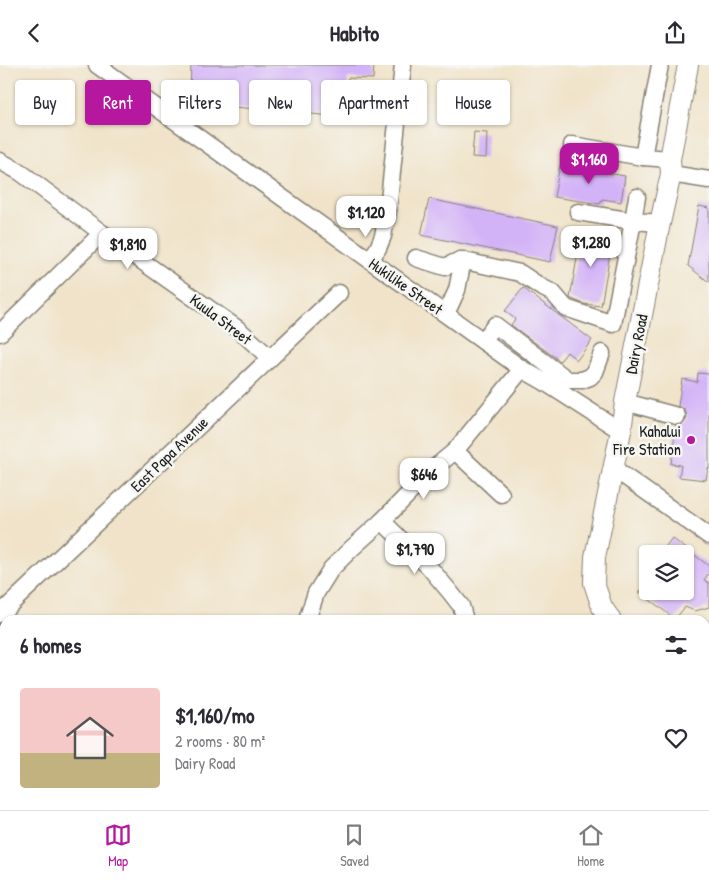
<!DOCTYPE html>
<meta charset="utf-8">
<style>
:root{--surface:#fff;--page:#f7f7f7;--text:#2b2b33;--muted:#7c7c81;--line:#e1e1e2;--accent:#b5179e}
body{margin:0;font-family:"Patrick Hand",sans-serif;background:var(--page);color:var(--text);height:100vh;display:flex;flex-direction:column;font-size:19px;white-space:nowrap}
*{box-sizing:border-box;margin:0}
p{font-size:16px;color:var(--muted)}
.icon{flex:none;width:28px;height:28px;fill:none;stroke:currentColor;stroke-width:2;stroke-linecap:round;stroke-linejoin:round}
.map{position:relative;flex:1;overflow:hidden}
.side{position:absolute;left:0px;top:550px;width:710px;height:195px;display:flex;flex-direction:column;background:var(--surface);border-radius:15px 15px 0 0;box-shadow:0 1px 4px #0004}
.side>*{flex:none}
.banner{position:absolute;left:15px;top:15px;width:680px;height:45px;display:flex;gap:10px}
.controls{position:absolute;left:639px;top:480px;display:grid;gap:10px}
.controls a{display:grid;place-items:center;width:55px;height:55px;border-radius:5px;background:var(--surface);box-shadow:0 1px 4px #0004;font-size:25px}
.price{position:absolute;translate:-50% -42px;padding:0 11px;border-radius:10px;background:#fff;color:#222;font-size:16px;line-height:32px;filter:drop-shadow(0 1px 2px #0008)}
.price::after{content:'';position:absolute;left:50%;top:30px;width:15px;height:11px;margin-left:-8px;background:inherit;clip-path:polygon(0 0,100% 0,50% 100%)}
.price.active{background:var(--accent);color:#fff}
ul{padding:0;list-style:none}
li{display:flex;align-items:center;gap:15px;height:125px;padding:0 20px}
li span{display:grid;place-items:center;flex:none;width:140px;height:100px;border-radius:5px;color:#555}
li>.icon{margin-inline-start:auto}
span .icon{width:60px;height:60px;fill:#fffc;stroke-width:1}
li b{font-size:21px}
h2{display:flex;justify-content:space-between;align-items:center;height:60px;padding:0 20px;font-size:21px}
.chip{padding:0 18px;border-radius:5px;background:var(--surface);box-shadow:0 1px 4px #0004;font-size:18px;line-height:45px}
.chip.active{background:var(--accent);color:#fff}
header{display:flex;justify-content:space-between;align-items:center;height:65px;padding:0 20px;background:var(--surface);font-size:22px;font-weight:800}
.dock{display:flex;justify-content:space-around;align-items:center;height:70px;border-top:1px solid var(--line);background:var(--surface);font-size:14px;color:var(--muted)}
.dock a{display:grid;justify-items:center;gap:2px}
.dock .active{color:var(--accent)}
.map>svg:first-child{display:block}
.building{fill:#d3b3f7}
.lines{fill:none;stroke-linecap:round;stroke-linejoin:round}
.minor-casing{stroke:#868072;stroke-width:19}
.major-casing{stroke:#868072;stroke-width:22}
.minor{stroke:#fff;stroke-width:16}
.major{stroke:#fff;stroke-width:20}
.poi-dot{fill:#b5179e;stroke:#f6f6f2;stroke-width:2}
.labels{text-anchor:middle;dominant-baseline:central;stroke-width:5;stroke-linejoin:round;paint-order:stroke}
.street-label{font-size:16px;fill:#1c1c1c;stroke:#f6f6f2}
.poi-label{font-size:16px;fill:#1c1c1c;stroke:#f6f6f2;text-anchor:end}
</style>
<header><svg class="icon" aria-label="back" viewBox="0 0 24 24"><path d="M15 5l-7 7 7 7"/></svg>Habito<svg class="icon" aria-label="share" viewBox="0 0 24 24"><path d="M12 15V3M7 8l5-5 5 5M5 13v7h14v-7"/></svg></header>
<div class="map">
<svg width="709" height="745" viewBox="0 0 709 745">
<rect width="100%" height="100%" fill="#f6f6f2"/>
<filter id="ink" filterUnits="userSpaceOnUse"><feTurbulence type="fractalNoise" baseFrequency=".02" numOctaves="2"/><feDisplacementMap in="SourceGraphic" scale="10" xChannelSelector="R" yChannelSelector="G"/><feConvolveMatrix kernelMatrix="1 2 1 2 8 2 1 2 1" color-interpolation-filters="sRGB"/></filter>
<filter id="wash" filterUnits="userSpaceOnUse"><feTurbulence type="fractalNoise" baseFrequency=".0096" numOctaves="4" result="noise"/><feDisplacementMap in="SourceGraphic" scale="20" xChannelSelector="R" yChannelSelector="G"/><feGaussianBlur stdDeviation="1.12" result="paint"/><feColorMatrix in="noise" values="0 0 0 0 0 0 0 0 0 0 0 0 0 0 0 0 0 1.4 0 .05"/><feComposite in="paint" operator="in"/></filter>
<g filter="url(#wash)">
<rect width="100%" height="100%" fill="#f0e3c9"/>
<g id="blocks">
<g class="building">
<path d="M191 0H374L373 14 348 13 344 52 234 42 235 35 190 31Z"/>
<path d="M474 67 487 68 486 93 472 92Z"/>
<path d="M560 100 625 111 621 137 602 134 600 139 554 132Z"/>
<path d="M429 134 558 161 550 197 421 170Z"/>
<path d="M699 141 709 143V217L688 201Z"/>
<path d="M582 165 613 171 601 241 584 239 572 234 570 233Z"/>
<path d="M523 223 592 275 577 295 567 287 560 296 511 260 515 254 505 246Z"/>
<path d="M698 308 709 309V404L708 403 706 415 679 412 681 400 671 399 676 361 680 360 684 358 687 353 686 348 684 344 678 341 682 314 697 317Z"/>
<path d="M672 473 709 501V508L704 515 709 518V542L695 546 685 542 675 554 638 526H685V489H660Z"/>
</g>
</g>
</g>
<g filter="url(#ink)">
<use href="#blocks" fill-opacity="0" stroke="#868072" stroke-width="1"/>
<g class="lines">
<g class="minor-casing">
<g id="minor">
<path d="M97 0 522 304 543 316 621 366"/>
<path d="M660 0 643 92 670 94"/>
<path d="M572 80 643 92"/>
<path d="M0 96 20 107 102 168 238 264 270 293"/>
<path d="M671 109 709 115"/>
<path d="M578 147 633 156 660 158"/>
<path d="M416 193 445 202 460 195 520 208 541 222 553 228 566 243 613 259 633 156 637 132"/>
<path d="M370 195 378 183 383 171 388 145 403 0"/>
<path d="M446 249 457 225 463 195"/>
<path d="M0 268 102 168"/>
<path d="M483 276 495 260 556 306 547 318"/>
<path d="M556 306 568 315H582L590 312 595 307 602 288"/>
<path d="M625 337 677 351"/>
<path d="M455 386 501 429"/>
<path d="M613 403 709 471"/>
<path d="M382 456 429 502 450 527 461 541 465 555"/>
<path d="M0 549 339 228"/>
<path d="M307 555 316 528 331 504 351 484 382 456 433 404 455 386 522 304"/>
<path d="M0 568 5 574"/>
<path d="M49 745 51 740"/>
<path d="M246 745 248 740"/>
<path d="M422 745 423 740"/>
</g>
</g>
<g class="major-casing">
<g id="major">
<path d="M611 555 602 542 594 518 595 492 621 366 625 337 660 158 671 109 670 94 688 0"/>
<path d="M705 589 709 585"/>
<path d="M705 632 709 635"/>
<path d="M705 659 709 654"/>
<path d="M705 676 709 675"/>
<path d="M580 745 584 740"/>
<path d="M639 745 643 740"/>
</g>
</g>
<use href="#minor" class="minor"/>
<use href="#major" class="major"/>
</g>
</g>
<circle class="poi-dot" cx="691" cy="375" r="5"/>
<g class="labels">
<g class="street-label">
<text transform="translate(406 221) rotate(35)">Hukilike Street</text>
<text transform="translate(221 254) rotate(37)">Kuula Street</text>
<text transform="translate(636 279) rotate(-79)">Dairy Road</text>
<text transform="translate(169 389) rotate(-44)">East Papa Avenue</text>
</g>
<g class="poi-label">
<text x="681" y="366">Kahalui<tspan x="681" dy="18">Fire Station</tspan></text>
</g>
</g>
</svg>
<div class="controls">
<a><svg class="icon" aria-label="layers" viewBox="0 0 24 24"><path d="M12 4l9 5-9 5-9-5zM3 14l9 5 9-5"/></svg></a>
</div>
<b class="price active" style="left:589px;top:120px">$1,160</b>
<b class="price" style="left:366px;top:173px">$1,120</b>
<b class="price" style="left:591px;top:203px">$1,280</b>
<b class="price" style="left:128px;top:205px">$1,810</b>
<b class="price" style="left:424px;top:435px">$646</b>
<b class="price" style="left:415px;top:510px">$1,790</b>
<div class="banner">
<a class="chip">Buy</a>
<a class="chip active">Rent</a>
<a class="chip">Filters</a>
<a class="chip">New</a>
<a class="chip">Apartment</a>
<a class="chip">House</a>
</div>
<section class="side">
<h2>6 homes<svg class="icon" aria-label="filters" viewBox="0 0 24 24"><path d="M4 7h16M4 17h16"/><circle cx="9" cy="7" r="2"/><circle cx="15" cy="17" r="2"/></svg></h2>
<ul>
<li><span style="background:linear-gradient(#f6c9c9 65%,#c2b280 0)"><svg class="icon" aria-label="home" viewBox="0 0 24 24"><path d="M3 11l9-7 9 7M6 9v11h12V9"/></svg></span><div><b>$1,160/mo</b><p>2 rooms · 80 m²</p><p>Dairy Road</p></div><svg class="icon" aria-label="heart" viewBox="0 0 24 24"><path d="M12 20l-8-8c-3-5 5-10 8-4 3-6 11-1 8 4z"/></svg></li>
</ul>
</section>
</div>
<nav class="dock">
<a class="active"><svg class="icon" aria-label="map" viewBox="0 0 24 24"><path d="M3 6l6-2 6 2 6-2v14l-6 2-6-2-6 2zM9 4v14M15 6v14"/></svg>Map</a>
<a><svg class="icon" aria-label="saved" viewBox="0 0 24 24"><path d="M7 4h10v16l-5-4-5 4z"/></svg>Saved</a>
<a><svg class="icon" aria-label="home" viewBox="0 0 24 24"><path d="M3 11l9-7 9 7M6 9v11h12V9"/></svg>Home</a>
</nav>
